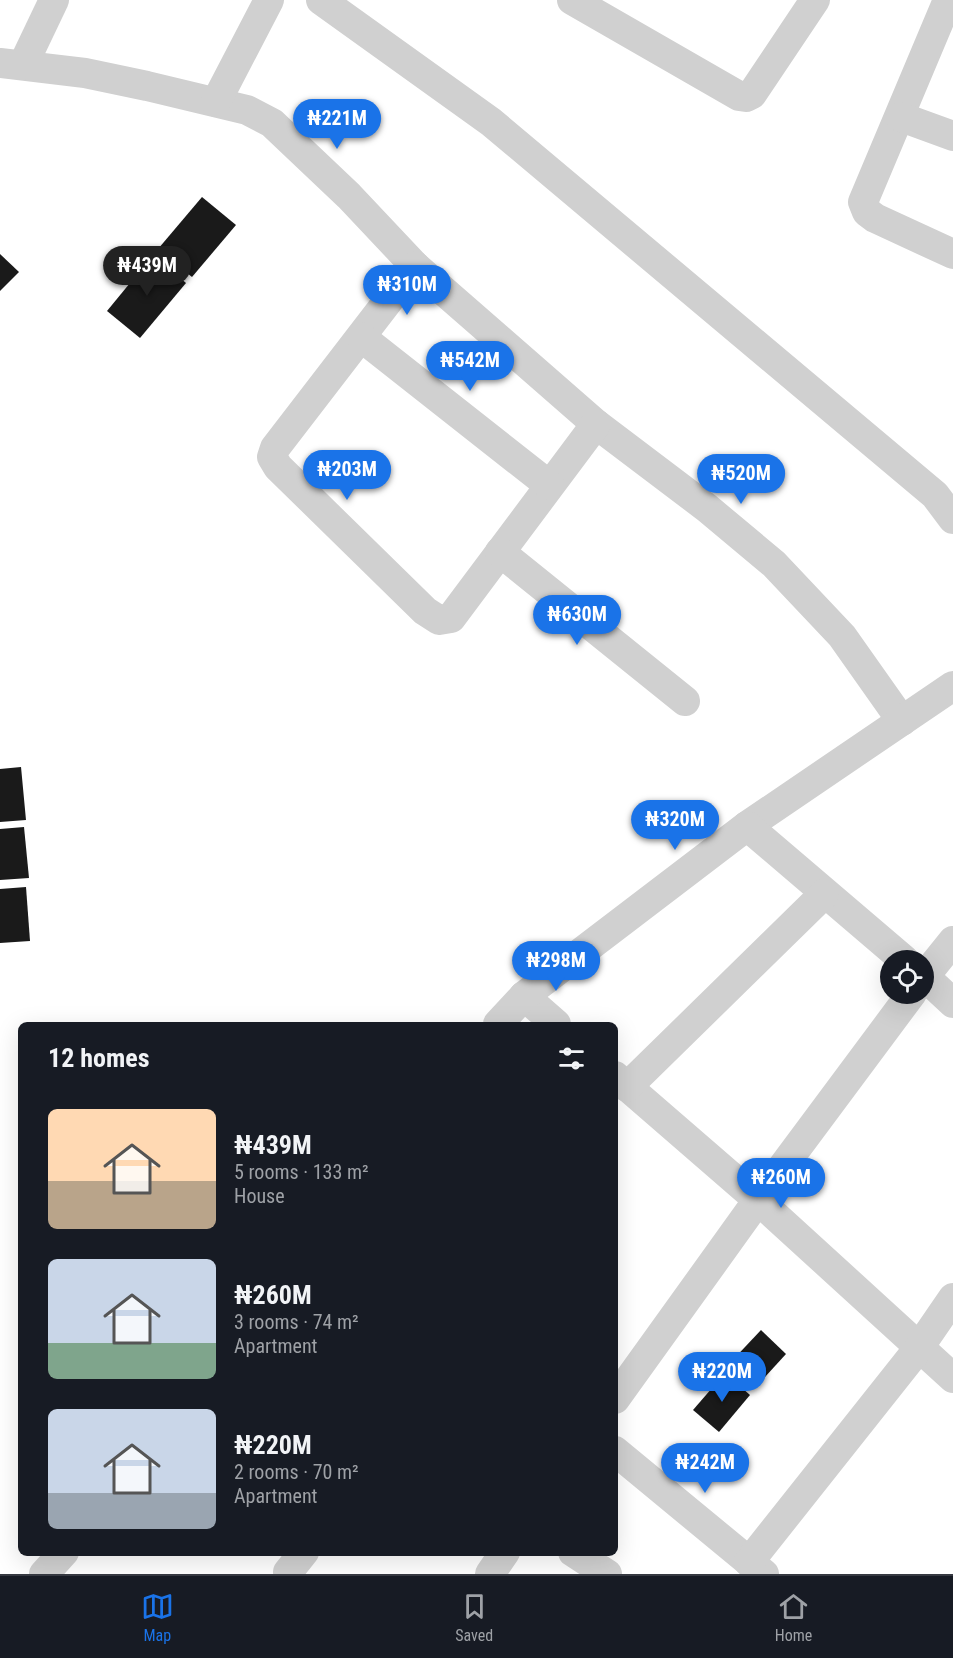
<!DOCTYPE html>
<meta charset="utf-8">
<style>
:root{--surface:#171b24;--page:#20242c;--text:#f1f3f6;--muted:#9ea1a6;--line:#363941;--accent:#1a73e8}
body{margin:0;font-family:"Roboto Condensed",sans-serif;background:var(--page);color:var(--text);height:100vh;display:flex;flex-direction:column;font-size:22px;white-space:nowrap}
*{box-sizing:border-box;margin:0}
p{font-size:20px;color:var(--muted)}
.icon{flex:none;width:33px;height:33px;fill:none;stroke:currentColor;stroke-width:2;stroke-linecap:round;stroke-linejoin:round}
.map{position:relative;flex:1;overflow:hidden}
.panel{position:absolute;left:18px;top:1022px;width:600px;height:534px;display:flex;flex-direction:column;background:var(--surface);border-radius:9px;box-shadow:0 6px 24px #0002}
.panel>*{flex:none}
.controls{position:absolute;left:880px;top:950px;display:grid;gap:12px}
.controls a{display:grid;place-items:center;width:54px;height:54px;border-radius:50%;background:var(--surface);box-shadow:0 6px 24px #0002;font-size:30px}
.price{position:absolute;translate:-50% -51px;padding:0 14px;border-radius:21px;background:var(--accent);color:#fff;font-size:20px;line-height:39px;filter:drop-shadow(0 2px 3px #0008)}
.price::after{content:'';position:absolute;left:50%;top:36px;width:18px;height:14px;margin-left:-9px;background:inherit;clip-path:polygon(0 0,100% 0,50% 100%)}
.price.current{background:#222;color:#fff}
ul{padding:0;list-style:none}
li{display:flex;align-items:center;gap:18px;height:150px;padding:0 30px}
li span{display:grid;place-items:center;flex:none;width:168px;height:120px;border-radius:9px;color:#555}
li>.icon{margin-inline-start:auto}
span .icon{width:72px;height:72px;fill:#fffc;stroke-width:1}
li b{font-size:26px}
h2{display:flex;justify-content:space-between;align-items:center;height:72px;padding:0 30px;font-size:26px}
.tab-bar{display:flex;justify-content:space-around;align-items:center;height:84px;border-top:2px solid var(--line);background:var(--surface);font-size:16px;color:var(--muted)}
.tab-bar a{display:grid;justify-items:center;gap:3px}
.tab-bar .current{color:var(--accent)}
.map>svg:first-child{display:block}
.building{fill:#1a1a1a}
.lines{fill:none;stroke-linecap:round;stroke-linejoin:round}
.minor{stroke:#d0d0d0;stroke-width:30}
</style>
<div class="map">
<svg width="953" height="1574" viewBox="0 0 953 1574">
<rect width="100%" height="100%" fill="#fff"/>
<g class="building">
<path d="M202 197 236 225 192 277 158 249Z"/>
<path d="M0 254 19 272 0 291Z"/>
<path d="M153 255 186 283 140 338 107 311Z"/>
<path d="M21 767 26 820 0 822V769Z"/>
<path d="M24 827 29 878 0 880V829Z"/>
<path d="M26 887 30 941 0 943V889Z"/>
<path d="M761 1330 786 1354 755 1388 729 1364Z"/>
<path d="M725 1373 750 1395 719 1432 693 1410Z"/>
</g>
<g class="lines">
<g class="minor">
<path d="M321 0 491 122 935 495 953 519"/>
<path d="M572 0 739 96 746 97 752 94 815 0"/>
<path d="M948 0 863 202 867 212 875 218 953 254"/>
<path d="M0 63 85 73 147 86 247 110 272 123 349 196 415 266 596 424 707 508 774 564 842 636 902 721"/>
<path d="M23 65 54 0"/>
<path d="M216 102 269 0"/>
<path d="M901 117 953 136"/>
<path d="M415 266 275 448 272 457 278 467 425 611 439 620 451 618 596 424"/>
<path d="M361 337 549 485"/>
<path d="M500 552 685 701"/>
<path d="M747 826 953 686"/>
<path d="M924 976 953 1003"/>
<path d="M924 977 953 941"/>
<path d="M524 996 556 1024"/>
<path d="M498 1024 524 996 747 826 904 960"/>
<path d="M615 1076 758 1200 953 1378"/>
<path d="M627 1087 824 894"/>
<path d="M615 1399 758 1200 912 993"/>
<path d="M615 1451 764 1574"/>
<path d="M573 1552 607 1574"/>
<path d="M749 1562 918 1349 953 1298"/>
<path d="M288 1572 304 1552"/>
<path d="M44 1574 64 1552"/>
<path d="M490 1574 505 1552"/>
</g>
</g>
</svg>
<div class="controls">
<a><svg class="icon" aria-label="locate" viewBox="0 0 24 24"><circle cx="12" cy="12" r="6"/><path d="M12 2v4M12 18v4M2 12h4M18 12h4"/></svg></a>
</div>
<b class="price" style="left:337px;top:150px">₦221M</b>
<b class="price current" style="left:147px;top:297px">₦439M</b>
<b class="price" style="left:407px;top:316px">₦310M</b>
<b class="price" style="left:470px;top:392px">₦542M</b>
<b class="price" style="left:347px;top:501px">₦203M</b>
<b class="price" style="left:741px;top:505px">₦520M</b>
<b class="price" style="left:577px;top:646px">₦630M</b>
<b class="price" style="left:675px;top:851px">₦320M</b>
<b class="price" style="left:556px;top:992px">₦298M</b>
<b class="price" style="left:781px;top:1209px">₦260M</b>
<b class="price" style="left:722px;top:1403px">₦220M</b>
<b class="price" style="left:705px;top:1494px">₦242M</b>
<section class="panel">
<h2>12 homes<svg class="icon" aria-label="filters" viewBox="0 0 24 24"><path d="M4 7h16M4 17h16"/><circle cx="9" cy="7" r="2"/><circle cx="15" cy="17" r="2"/></svg></h2>
<ul>
<li><span style="background:linear-gradient(#ffd9b3 60%,#b9a48a 0)"><svg class="icon" aria-label="home" viewBox="0 0 24 24"><path d="M3 11l9-7 9 7M6 9v11h12V9"/></svg></span><div><b>₦439M</b><p>5 rooms · 133 m²</p><p>House</p></div></li>
<li><span style="background:linear-gradient(#c9d6e8 70%,#7fa58c 0)"><svg class="icon" aria-label="home" viewBox="0 0 24 24"><path d="M3 11l9-7 9 7M6 9v11h12V9"/></svg></span><div><b>₦260M</b><p>3 rooms · 74 m²</p><p>Apartment</p></div></li>
<li><span style="background:linear-gradient(#c9d6e8 70%,#9aa5b1 0)"><svg class="icon" aria-label="home" viewBox="0 0 24 24"><path d="M3 11l9-7 9 7M6 9v11h12V9"/></svg></span><div><b>₦220M</b><p>2 rooms · 70 m²</p><p>Apartment</p></div></li>
</ul>
</section>
</div>
<nav class="tab-bar">
<a class="current"><svg class="icon" aria-label="map" viewBox="0 0 24 24"><path d="M3 6l6-2 6 2 6-2v14l-6 2-6-2-6 2zM9 4v14M15 6v14"/></svg>Map</a>
<a><svg class="icon" aria-label="saved" viewBox="0 0 24 24"><path d="M7 4h10v16l-5-4-5 4z"/></svg>Saved</a>
<a><svg class="icon" aria-label="home" viewBox="0 0 24 24"><path d="M3 11l9-7 9 7M6 9v11h12V9"/></svg>Home</a>
</nav>
